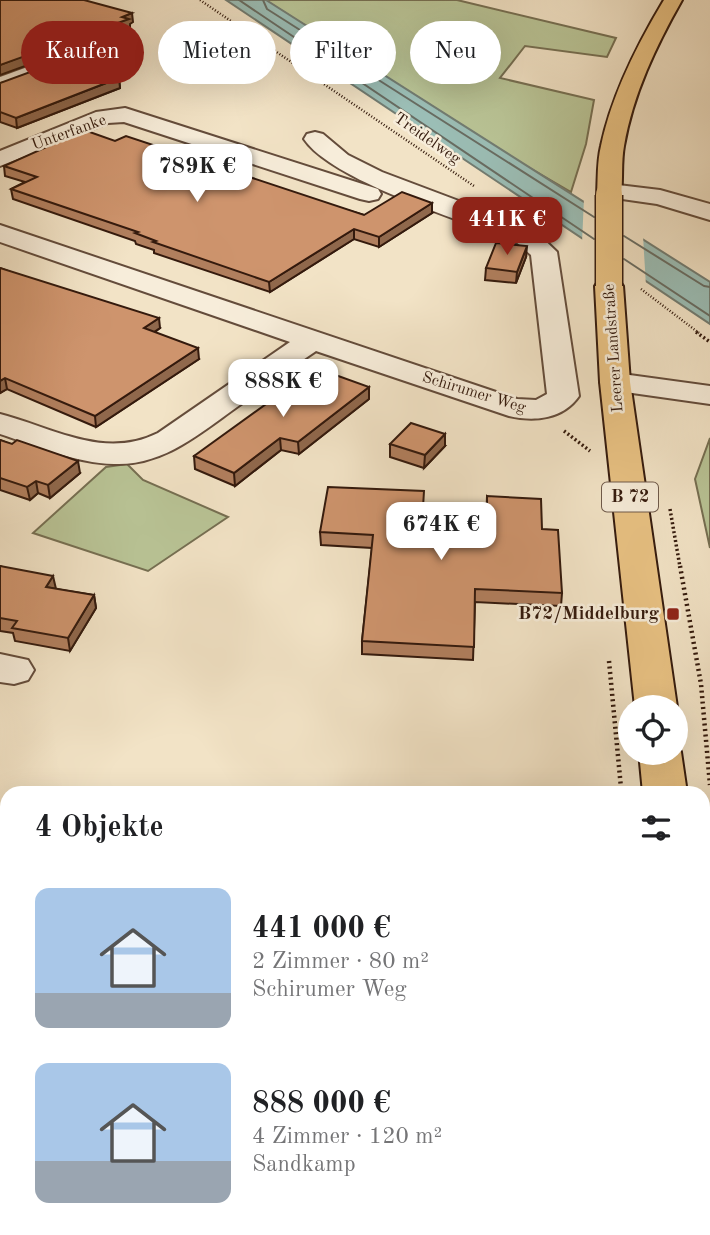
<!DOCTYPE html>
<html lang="de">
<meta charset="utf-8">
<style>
:root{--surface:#fff;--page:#f6f6f6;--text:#202124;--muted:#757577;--accent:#8f2418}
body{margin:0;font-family:"Old Standard TT",serif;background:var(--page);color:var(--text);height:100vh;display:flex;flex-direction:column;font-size:26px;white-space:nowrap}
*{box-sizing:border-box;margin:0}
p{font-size:23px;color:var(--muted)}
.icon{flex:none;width:38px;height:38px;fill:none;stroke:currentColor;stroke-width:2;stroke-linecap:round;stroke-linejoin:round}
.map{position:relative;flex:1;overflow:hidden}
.side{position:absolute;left:0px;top:786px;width:710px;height:450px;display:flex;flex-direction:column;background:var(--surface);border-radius:21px 21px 0 0;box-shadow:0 7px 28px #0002}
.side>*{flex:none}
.hud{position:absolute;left:21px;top:21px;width:668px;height:63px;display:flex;gap:14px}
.fabs{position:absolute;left:618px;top:695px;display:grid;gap:14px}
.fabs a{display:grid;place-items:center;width:70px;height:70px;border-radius:50%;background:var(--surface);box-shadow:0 7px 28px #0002;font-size:35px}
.price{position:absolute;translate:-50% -60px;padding:0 16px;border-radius:14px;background:#fff;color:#222;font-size:23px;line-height:46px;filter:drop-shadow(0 2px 4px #0008)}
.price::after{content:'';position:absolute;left:50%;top:42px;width:21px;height:16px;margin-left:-10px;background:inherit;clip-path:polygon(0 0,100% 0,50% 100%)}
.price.selected{background:var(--accent);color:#fff}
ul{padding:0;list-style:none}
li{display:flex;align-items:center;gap:21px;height:175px;padding:0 35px}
li span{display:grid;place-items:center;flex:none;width:196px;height:140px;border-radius:14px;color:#555}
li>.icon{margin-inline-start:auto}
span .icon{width:84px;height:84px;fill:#fffc;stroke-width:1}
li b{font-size:30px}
h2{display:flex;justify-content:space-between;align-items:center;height:84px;padding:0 35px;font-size:30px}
.chip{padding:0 24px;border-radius:32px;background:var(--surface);box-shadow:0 7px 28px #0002;font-size:24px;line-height:63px}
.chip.selected{background:var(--accent);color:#fff}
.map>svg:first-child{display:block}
.green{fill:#b9c496;stroke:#766f52;stroke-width:2}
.water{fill:#9bbeb6;stroke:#727c72;stroke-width:2}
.pier{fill:#f2e3c6}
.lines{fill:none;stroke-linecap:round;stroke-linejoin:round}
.shore{stroke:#686c62;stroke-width:2}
.minor-casing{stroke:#644c3b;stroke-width:4}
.major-casing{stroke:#341a0d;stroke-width:4}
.path-far2{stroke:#341a0d;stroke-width:2.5;stroke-dasharray:1 2;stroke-linecap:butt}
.path-far1{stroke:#341a0d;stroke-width:3.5;stroke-dasharray:2 2.5;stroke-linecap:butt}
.path{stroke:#341a0d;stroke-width:4.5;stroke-dasharray:2 3.5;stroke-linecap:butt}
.minor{fill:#f7edda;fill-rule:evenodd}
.major{fill:#e9c283;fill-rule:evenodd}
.major-bridge-casing{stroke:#341a0d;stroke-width:29;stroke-linecap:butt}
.major-bridge{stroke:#e9c283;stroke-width:26}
.wall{fill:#b17f5e;stroke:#341a0d;stroke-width:2}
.shaded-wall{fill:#90684c;stroke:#341a0d;stroke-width:2}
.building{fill:#ce946d;stroke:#341a0d;stroke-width:2}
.poi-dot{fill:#8f2418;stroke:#f7edda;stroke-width:2.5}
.labels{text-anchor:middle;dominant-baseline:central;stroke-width:5;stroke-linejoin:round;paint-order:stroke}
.far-street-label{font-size:16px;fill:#341a0d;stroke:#f7edda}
.shield{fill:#f7edda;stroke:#6e594a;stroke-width:2}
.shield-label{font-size:18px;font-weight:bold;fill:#341a0d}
.poi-label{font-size:19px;font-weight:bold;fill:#341a0d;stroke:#f7edda;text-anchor:end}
</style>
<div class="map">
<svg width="710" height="1235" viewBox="0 0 710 1235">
<rect width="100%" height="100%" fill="#f2e3c6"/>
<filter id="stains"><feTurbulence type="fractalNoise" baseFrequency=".00286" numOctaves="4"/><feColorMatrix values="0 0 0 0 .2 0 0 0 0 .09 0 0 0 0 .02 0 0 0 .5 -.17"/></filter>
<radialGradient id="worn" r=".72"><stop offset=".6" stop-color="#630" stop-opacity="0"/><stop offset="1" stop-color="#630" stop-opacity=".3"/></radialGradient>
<g class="green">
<path d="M265 0H457L616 38 607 57 525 46 500 78 594 100 586 144 571 192 523 164Z"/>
<path d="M710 438V548L695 479Z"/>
<path d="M127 464 143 480 228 517 148 571 33 533 106 467Z"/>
</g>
<path class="water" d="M226 0H266L710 282V324Z"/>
<path class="pier" d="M584 198 643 236 646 286 582 243Z"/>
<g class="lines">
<g class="shore">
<path d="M239 0 594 239"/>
<path d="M263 0 267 9 594 217"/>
<path d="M624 236 704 286 710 287"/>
<path d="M624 259 710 316"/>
</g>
<g class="minor-casing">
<g id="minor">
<path d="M107 38 114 40 117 44 114 48 0 90V77Z"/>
<path d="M125 108 378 189 381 194 378 199 369 201 360 199 124 122 108 123 0 166V151L96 112Z"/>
<path d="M315 132 323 134 348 155 382 172 533 229 557 252 579 396C563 419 535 422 509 416L316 351C289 369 263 388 237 407 199 434 163 466 114 464 75 463 37 446 0 434V414C54 428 104 460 158 433L290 342 0 242V225L517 399 536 400 547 394 531 255 515 241C464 221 332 181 304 139L307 134Z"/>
<path d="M610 184 660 190 710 204V220L657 204 601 196 598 191 601 186Z"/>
<path d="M615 373 710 386V404L604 389 600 382 604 375Z"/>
<path d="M0 654 28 660 34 670 28 680 14 684 0 682Z"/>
<path d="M7 1101V1153L0 1155V1103Z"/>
</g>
</g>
<g class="major-casing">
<g id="major">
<path d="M664 0H682C656 46 633 94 624 146 621 162 623 179 621 195L618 200 609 202 600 200 597 195C598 179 597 162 601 146 612 94 637 45 664 0Z"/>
<path d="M609 278 619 280 623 286 630 382 677 707 676 709 635 707 600 382 595 286 599 280Z"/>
<path d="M676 742 681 752 687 793H643L639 752H676Z"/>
<path d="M704 1105 710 1107V1215L704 1212Z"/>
</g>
</g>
<g class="path-far2">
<path d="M200 0 474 186"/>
<path d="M641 289 699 333"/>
</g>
<g class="path-far1">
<path d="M696 332 710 342"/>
<path d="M564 431 590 451"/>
<path d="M670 509 680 567"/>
</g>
<g class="path">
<path d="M680 566 701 684 710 785"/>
<path d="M609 661 621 788"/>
</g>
<use href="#minor" class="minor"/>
<use href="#major" class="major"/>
<g class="major-bridge-casing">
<path id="major-bridge" d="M609 195V286"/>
</g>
<use href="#major-bridge" class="major-bridge"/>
</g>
<g class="wall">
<path d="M105 68 106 74 119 78 120 88 17 128 0 122V83Z"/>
<path d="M115 141 364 215 432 213 379 247 354 239 270 292 154 253V250L136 244 135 241 13 199 11 189 25 182 5 176 4 166Z"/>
<path d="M526 257 516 283 485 280 486 268Z"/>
<path d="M0 268 160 328 155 332 199 359 96 427 7 389 0 393Z"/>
<path d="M369 399 299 454 281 450 235 486 195 469 194 456Z"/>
<path d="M0 440 80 473 50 498 38 493 30 500 0 490Z"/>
<path d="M390 444 445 446 424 468 390 457Z"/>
<path d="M487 496 542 529 562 593 561 606 475 602 473 660 362 654V641L372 548 321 545 320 532 422 524 486 526Z"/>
<path d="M0 566 56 589 94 595 96 608 70 651 15 641 13 633 0 631Z"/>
</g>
<g class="shaded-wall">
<path d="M132 13 133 22 130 24V28L0 75V65Z"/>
<path d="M105 68 106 78 97 71Z"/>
<path d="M119 78 120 88 17 128 16 118Z"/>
<path d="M432 203V213L379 247V237Z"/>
<path d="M354 229V239L270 292 269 282Z"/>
<path d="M527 246 526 257 516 283 517 272Z"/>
<path d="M159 318 160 328 145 338 144 328Z"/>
<path d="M198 348 199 359 96 427 95 416Z"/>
<path d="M5 378 7 389 0 393V381Z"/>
<path d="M369 387V399L299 454 298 442Z"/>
<path d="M445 434V446L424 468 425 455Z"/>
<path d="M280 438 281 450 235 486 234 473Z"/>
<path d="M78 461 80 473 50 498 48 485Z"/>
<path d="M36 481 38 493 30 500 27 487Z"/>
<path d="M53 576 56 589 46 587Z"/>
<path d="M94 595 96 608 70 651 68 638Z"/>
</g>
<g class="building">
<path d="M0 0H84L132 13 122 17 129 19 0 65Z"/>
<path d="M71 57 105 68 97 71 119 78 16 118 0 112V83Z"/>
<path d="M84 130 115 141 126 136 364 215 402 192 432 203 379 237 354 229 269 282 153 242 156 241 135 233 138 232 11 189 37 177 4 166Z"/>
<path d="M496 243 527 246 517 272 486 268Z"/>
<path d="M0 268 159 318 144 328 198 348 95 416 5 378 0 381Z"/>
<path d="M316 368 369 387 298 442 280 438 234 473 194 456Z"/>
<path d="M411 423 445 434 425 455 390 444Z"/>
<path d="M0 440 12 444 17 440 78 461 48 485 36 481 27 487 0 478Z"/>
<path d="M328 487 424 491 422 524 487 527V496L541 499 542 529 558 530 562 593 475 589 474 647 362 641 373 535 320 532Z"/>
<path d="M0 566 53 576 46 587 94 595 68 638 12 628 17 621 0 618Z"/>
</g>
<rect class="poi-dot" x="666" y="607" width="14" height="14" rx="3.5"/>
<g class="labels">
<g class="far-street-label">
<text transform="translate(69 133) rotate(-20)">Unterfanke</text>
<text transform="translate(427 139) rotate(35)">Treidelweg</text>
<text transform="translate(614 348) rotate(-94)">Leerer Landstraße</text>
<text transform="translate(474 393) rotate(17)">Schirumer Weg</text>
</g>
<rect class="shield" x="602" y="482.5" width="56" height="29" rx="5"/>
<g class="shield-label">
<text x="630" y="497">B 72</text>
</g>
<g class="poi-label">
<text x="659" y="614">B72/Middelburg</text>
</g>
</g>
<rect width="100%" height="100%" filter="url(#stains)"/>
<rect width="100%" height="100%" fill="url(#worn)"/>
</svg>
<div class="fabs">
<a><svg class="icon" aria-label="locate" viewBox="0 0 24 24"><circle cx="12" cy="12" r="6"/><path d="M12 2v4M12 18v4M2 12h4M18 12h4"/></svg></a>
</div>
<b class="price" style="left:197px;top:204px">789K €</b>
<b class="price selected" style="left:507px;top:257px">441K €</b>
<b class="price" style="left:283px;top:419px">888K €</b>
<b class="price" style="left:441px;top:562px">674K €</b>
<div class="hud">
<a class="chip selected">Kaufen</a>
<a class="chip">Mieten</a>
<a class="chip">Filter</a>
<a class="chip">Neu</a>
</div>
<section class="side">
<h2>4 Objekte<svg class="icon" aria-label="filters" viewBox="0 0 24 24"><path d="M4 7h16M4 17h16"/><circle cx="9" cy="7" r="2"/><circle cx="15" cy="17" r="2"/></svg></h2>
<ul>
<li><span style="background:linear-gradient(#a9c7e8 75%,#9aa5b1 0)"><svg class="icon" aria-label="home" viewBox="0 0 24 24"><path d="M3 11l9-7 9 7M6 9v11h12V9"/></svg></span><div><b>441 000 €</b><p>2 Zimmer · 80 m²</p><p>Schirumer Weg</p></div></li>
<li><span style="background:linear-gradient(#a9c7e8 70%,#9aa5b1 0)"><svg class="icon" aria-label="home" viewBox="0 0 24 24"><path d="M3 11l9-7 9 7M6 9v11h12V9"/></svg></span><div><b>888 000 €</b><p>4 Zimmer · 120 m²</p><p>Sandkamp</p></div></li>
</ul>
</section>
</div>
